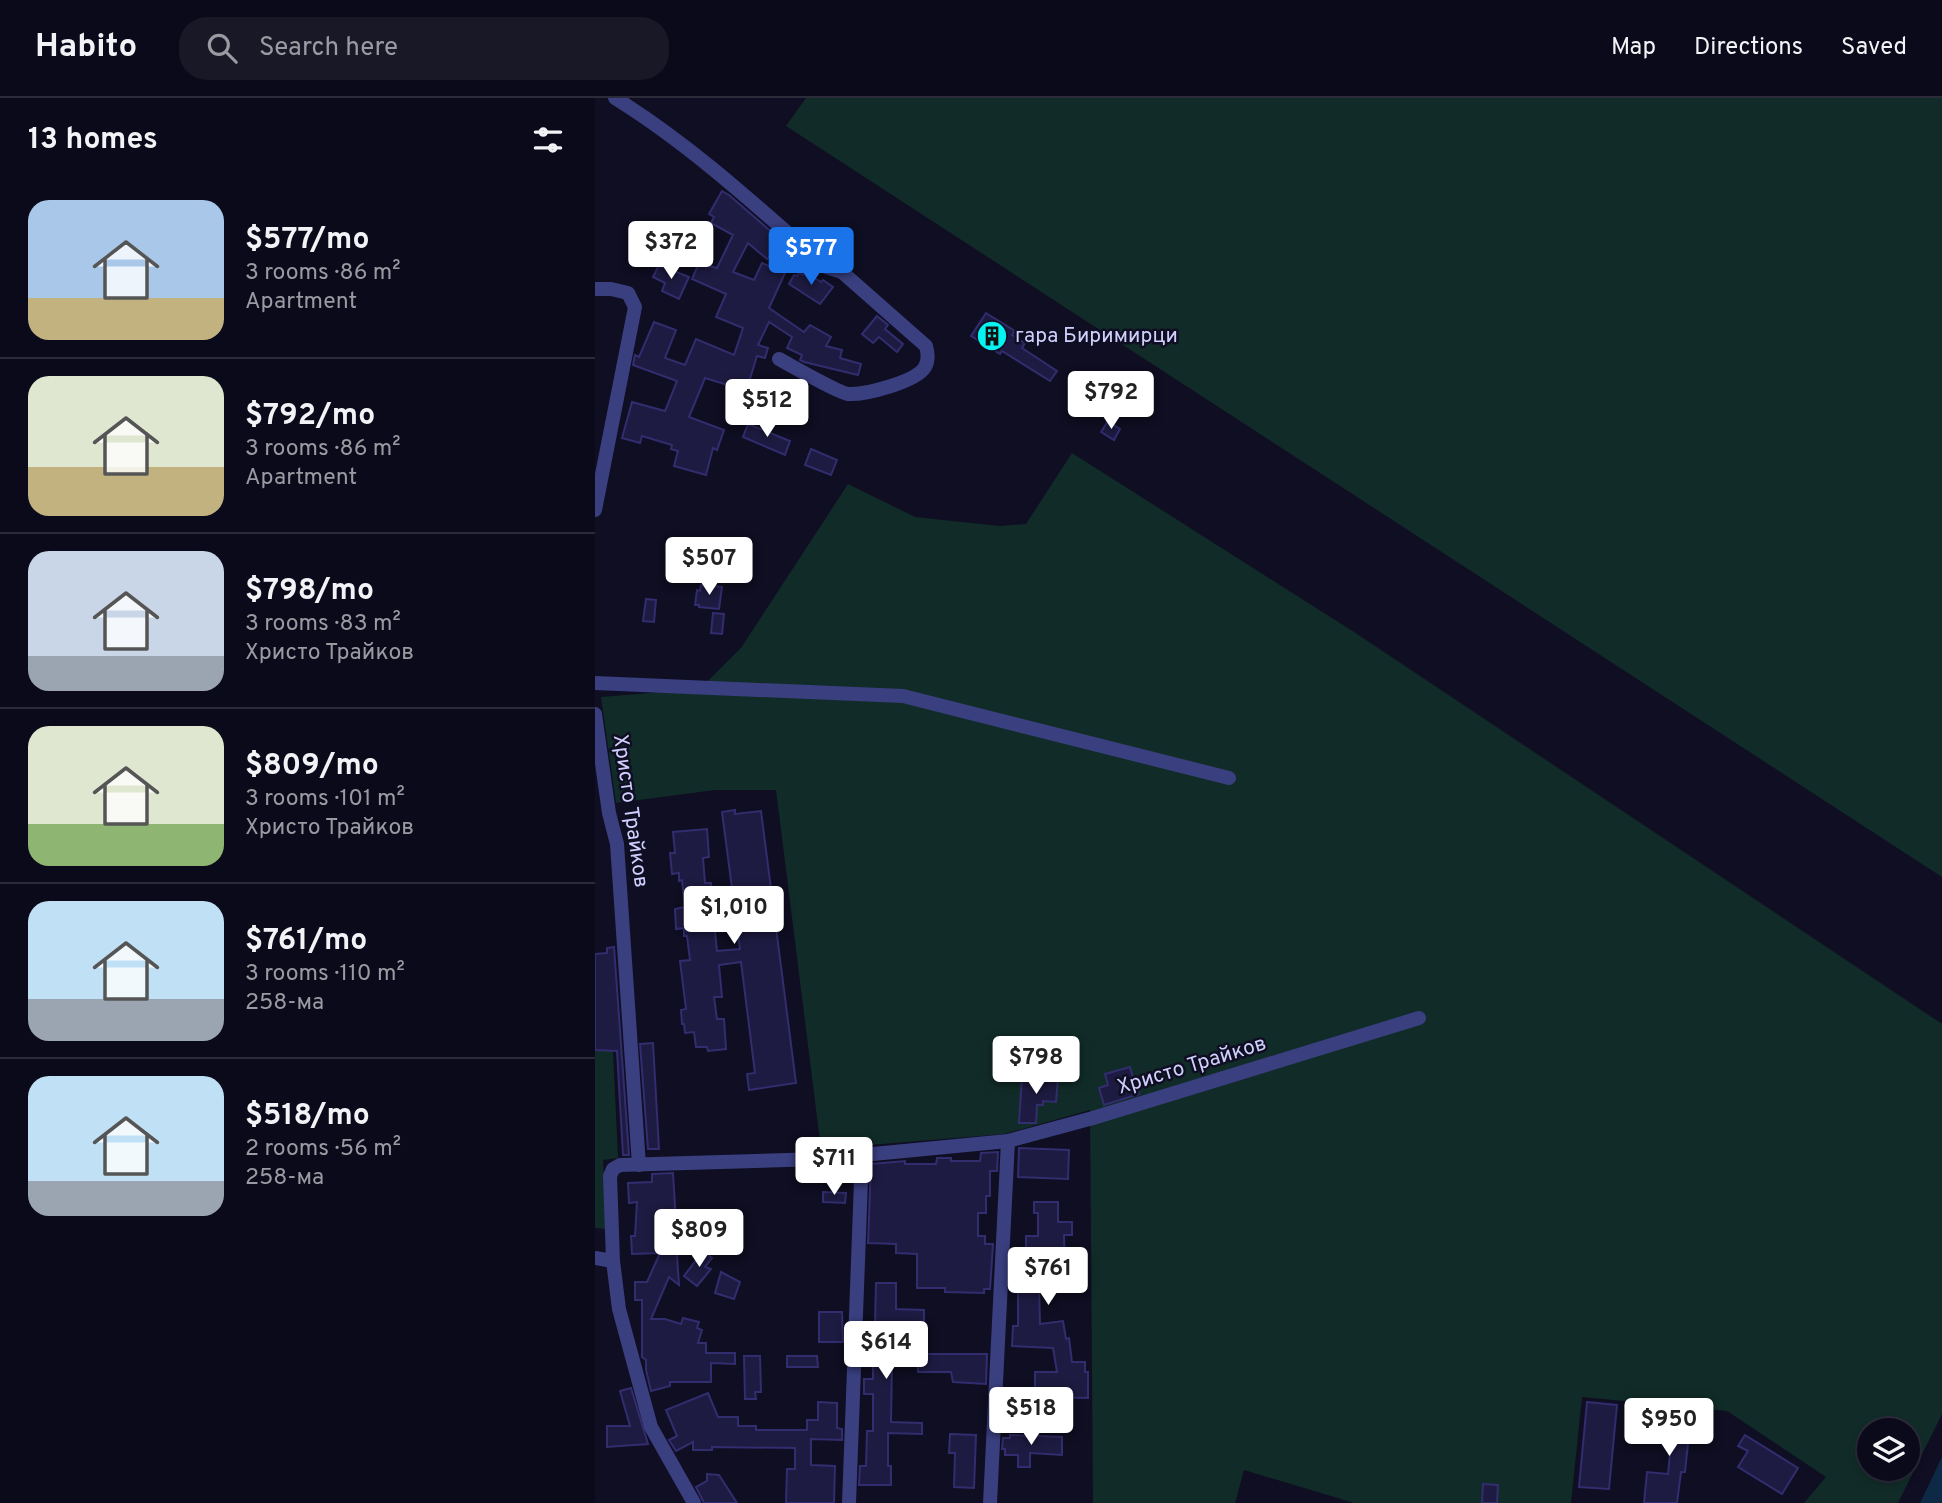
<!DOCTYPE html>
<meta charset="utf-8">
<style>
:root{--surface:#0b0a1a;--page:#191827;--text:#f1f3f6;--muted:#9a9aa2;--line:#2b2b39;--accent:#1a73e8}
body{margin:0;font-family:Overpass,sans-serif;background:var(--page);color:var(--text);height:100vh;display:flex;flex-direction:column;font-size:26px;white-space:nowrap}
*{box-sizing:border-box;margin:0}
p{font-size:23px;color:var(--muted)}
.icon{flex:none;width:38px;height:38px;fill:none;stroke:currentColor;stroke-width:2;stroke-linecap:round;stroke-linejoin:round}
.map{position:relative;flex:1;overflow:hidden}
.sheet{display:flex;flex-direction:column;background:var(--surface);width:595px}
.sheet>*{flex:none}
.tools{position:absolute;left:1262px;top:1320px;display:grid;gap:14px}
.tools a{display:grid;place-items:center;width:63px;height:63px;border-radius:50%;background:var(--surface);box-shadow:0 4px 10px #0003,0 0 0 2px var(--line);font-size:35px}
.price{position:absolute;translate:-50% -60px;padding:0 16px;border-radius:7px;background:#fff;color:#222;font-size:23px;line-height:46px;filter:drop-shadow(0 2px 4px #0008)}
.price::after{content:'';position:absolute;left:50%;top:42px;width:21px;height:16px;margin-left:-10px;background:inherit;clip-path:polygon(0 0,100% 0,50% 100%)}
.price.selected{background:var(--accent);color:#fff}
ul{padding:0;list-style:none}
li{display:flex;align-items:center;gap:21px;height:175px;padding:0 28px}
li+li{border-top:2px solid var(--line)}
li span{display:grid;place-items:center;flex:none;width:196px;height:140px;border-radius:21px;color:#555}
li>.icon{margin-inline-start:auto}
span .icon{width:84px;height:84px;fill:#fffc;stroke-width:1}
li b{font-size:30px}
h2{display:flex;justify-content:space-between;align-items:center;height:84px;padding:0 28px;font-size:30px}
header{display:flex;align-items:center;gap:42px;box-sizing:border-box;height:98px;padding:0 35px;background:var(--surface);border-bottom:2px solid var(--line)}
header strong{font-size:33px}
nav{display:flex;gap:38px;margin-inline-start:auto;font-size:24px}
.search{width:490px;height:63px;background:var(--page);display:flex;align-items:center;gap:18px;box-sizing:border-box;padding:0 24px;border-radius:28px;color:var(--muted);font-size:26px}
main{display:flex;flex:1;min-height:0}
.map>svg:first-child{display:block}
.green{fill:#112c28;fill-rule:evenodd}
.water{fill:#0e2946}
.building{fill:#1e1b42;stroke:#322d6e;stroke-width:2;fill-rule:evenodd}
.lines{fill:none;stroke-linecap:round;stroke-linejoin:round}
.minor{stroke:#3a3f80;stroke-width:14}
.labels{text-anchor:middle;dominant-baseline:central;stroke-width:5;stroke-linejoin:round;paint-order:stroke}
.poi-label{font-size:21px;fill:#d0d0fe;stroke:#0f0e22;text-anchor:start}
.street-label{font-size:21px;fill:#d0d0fe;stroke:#0f0e22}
</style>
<header>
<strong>Habito</strong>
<div class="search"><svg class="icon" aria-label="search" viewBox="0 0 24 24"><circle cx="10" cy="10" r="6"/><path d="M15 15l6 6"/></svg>Search here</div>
<nav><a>Map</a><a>Directions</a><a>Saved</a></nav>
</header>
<main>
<section class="sheet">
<h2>13 homes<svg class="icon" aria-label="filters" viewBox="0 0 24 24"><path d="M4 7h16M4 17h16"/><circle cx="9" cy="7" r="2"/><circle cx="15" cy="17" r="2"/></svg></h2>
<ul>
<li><span style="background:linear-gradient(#a9c7e8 70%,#c2b280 0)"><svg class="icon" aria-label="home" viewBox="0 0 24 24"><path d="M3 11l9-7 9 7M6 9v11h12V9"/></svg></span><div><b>$577/mo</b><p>3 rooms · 86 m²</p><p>Apartment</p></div></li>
<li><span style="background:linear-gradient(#dfe7d0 65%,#c2b280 0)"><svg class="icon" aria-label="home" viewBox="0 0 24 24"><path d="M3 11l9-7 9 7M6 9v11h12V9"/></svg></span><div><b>$792/mo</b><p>3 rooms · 86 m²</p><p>Apartment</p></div></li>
<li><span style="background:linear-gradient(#c9d6e8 75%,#9aa5b1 0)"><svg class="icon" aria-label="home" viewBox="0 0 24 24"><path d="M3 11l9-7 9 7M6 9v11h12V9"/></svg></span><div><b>$798/mo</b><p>3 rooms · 83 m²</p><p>Христо Трайков</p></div></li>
<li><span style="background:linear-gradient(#dfe7d0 70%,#8fb573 0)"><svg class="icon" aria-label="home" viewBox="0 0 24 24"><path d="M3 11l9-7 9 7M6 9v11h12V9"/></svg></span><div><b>$809/mo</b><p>3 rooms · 101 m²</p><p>Христо Трайков</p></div></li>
<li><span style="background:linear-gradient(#bfe0f5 70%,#9aa5b1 0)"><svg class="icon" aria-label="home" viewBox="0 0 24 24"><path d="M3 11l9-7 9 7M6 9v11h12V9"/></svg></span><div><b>$761/mo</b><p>3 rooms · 110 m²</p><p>258-ма</p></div></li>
<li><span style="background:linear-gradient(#bfe0f5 75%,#9aa5b1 0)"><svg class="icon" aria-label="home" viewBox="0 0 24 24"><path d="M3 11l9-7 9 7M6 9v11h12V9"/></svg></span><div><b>$518/mo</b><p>2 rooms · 56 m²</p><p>258-ма</p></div></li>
</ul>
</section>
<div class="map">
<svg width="1347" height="1405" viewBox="0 0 1347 1405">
<rect width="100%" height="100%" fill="#0f0e22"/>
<g class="green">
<path d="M211 0H1347V779L191 28Z"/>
<path d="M477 355 759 534 1347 926V1316L1303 1405H1209L1231 1379 1132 1313 987 1299 976 1405H759L649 1372 640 1405H498L495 1012 409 1036 226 1051 181 692H120L21 705 6 599 105 591 146 550 253 386 320 419 405 428 431 426ZM1274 1332H1312V1370H1274Z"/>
<path d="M0 952 18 953 23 1060 8 1062 12 1131 0 1130Z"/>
</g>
<path class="water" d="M1347 1359V1405H1325L1327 1401Z"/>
<g class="building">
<path d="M127 93 134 97 187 143 172 161 153 145 138 174 159 182 167 165 190 175 174 210 209 234 215 227 236 239 231 248 247 252 245 260 266 266 263 277 209 264 205 262 207 257 192 250 197 239 174 224 163 247 173 250 170 260 162 258 153 287 138 282 136 288 110 280 94 319 129 332 122 352 118 350 111 377 79 368 83 353 76 351 77 347 47 338 45 345 27 340 37 304 70 313 82 283 38 267 40 257 44 259 59 224 81 232 70 260 90 267 101 241 139 257 148 230 121 219 131 196 97 181 104 165 122 170 138 137 116 125 119 119 114 116Z"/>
<path d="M64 167 94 179 84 201 67 193 70 185 58 179Z"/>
<path d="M210 174 226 184 228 182 238 189 225 206 194 186 199 177 202 178 204 175 208 177Z"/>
<path d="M391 215 420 233 417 237 430 245 427 250 462 273 455 283 407 253 405 256 376 238Z"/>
<path d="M282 218 293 227 290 231 308 246 302 254 284 239 278 245 267 236Z"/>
<path d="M485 282 500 291 504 284 516 291 505 310 478 292Z"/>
<path d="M161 286 174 292 170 302 156 297Z"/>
<path d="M513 323 525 331 519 342 506 334Z"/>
<path d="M153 326 195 343 190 357 148 339Z"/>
<path d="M216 351 242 362 236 377 210 367Z"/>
<path d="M106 487 127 489 124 511 104 509V507H100L102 492 105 493Z"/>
<path d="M51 501 61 502 59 524 48 523Z"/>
<path d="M118 515 129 516 127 536 116 535Z"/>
<path d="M140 712V716L166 713 201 985 154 992 152 976 160 975 146 864 124 867 127 899H119L122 921H129L131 951 113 953 112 949H101L99 934 90 935 89 926H87L86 912 91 911 85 863 95 862 92 838H89V830L81 831 80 811 90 809 87 782 84 783V775L77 776 75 755H80L78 734 112 731 114 759 108 760 110 785H116L117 800 138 798 127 714ZM140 813 145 851 122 853 118 814Z"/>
<path d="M19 849 34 1057H28L22 953 0 952V856L12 855V850Z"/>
<path d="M58 945 64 1051H53L45 946Z"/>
<path d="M535 969 539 983 542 982 544 996 509 1007 504 990 513 987 510 976Z"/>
<path d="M427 977 463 979 461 1004 448 1003V1007H442L441 1025H424Z"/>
<path d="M424 1050 474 1052 473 1081 423 1079Z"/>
<path d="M403 1054 402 1073H395V1098H391V1115H383V1138H390V1146H398L395 1191H389V1195L350 1194V1190H322V1156L301 1155V1146L273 1145 276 1066 310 1063V1066H341L342 1060H356V1063H385L386 1055Z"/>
<path d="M78 1075 80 1107V1120H75L76 1142H81L84 1187 74 1179 56 1221H70L86 1226 88 1220 104 1224 102 1230 107 1232 103 1245H111V1255H140V1266L116 1265V1284H75V1288L56 1293 51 1272V1262L47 1259V1202H40V1184H52L65 1155 37 1156 36 1138H40L42 1104 34 1105 33 1085 57 1084V1076Z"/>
<path d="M228 1094 251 1095 250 1105 228 1104Z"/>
<path d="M439 1104H463V1124H477V1137H469L470 1186 444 1185 445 1226 468 1223 471 1241 474 1240 477 1264H490V1274H493V1300L440 1299V1274H462L458 1250 417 1248 418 1228H423V1169H431V1138H443V1115H439Z"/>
<path d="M108 1153 117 1160 110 1169 116 1171 102 1188 89 1178Z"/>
<path d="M126 1174 145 1184 139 1201 120 1195Z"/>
<path d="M281 1185H301V1211L329 1212V1226H304L315 1243 316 1264H297L296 1324 327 1325V1336L293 1335V1368H296V1387H264L265 1368H271L272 1333H278V1296H269V1281H278V1251H269L270 1235 280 1227Z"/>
<path d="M224 1214H247L248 1244H224Z"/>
<path d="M323 1256H392L391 1286 358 1284 356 1274H323Z"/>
<path d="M149 1258H165L166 1294H160L161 1301H150Z"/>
<path d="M192 1258H222L223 1269H192Z"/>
<path d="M36 1290 53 1346 12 1349V1328H35L25 1293Z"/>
<path d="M113 1295 123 1319H143V1328H161V1332H212V1322H223V1304L242 1305V1330L247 1331V1342L216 1341V1367L240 1368 239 1405H191L192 1371H200V1350L117 1349V1352H98V1344L81 1353 74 1342 82 1338 71 1312Z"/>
<path d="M992 1304 1022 1307 1014 1391 984 1389Z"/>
<path d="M1057 1312 1096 1317 1090 1374H1086L1082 1405H1049L1052 1374 1073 1376 1077 1334 1055 1331Z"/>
<path d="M355 1336 381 1337 379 1390 359 1389 360 1355H354Z"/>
<path d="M415 1337 467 1339V1357L435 1355V1369H423V1357H410V1351H407L408 1340H415Z"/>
<path d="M1150 1337 1203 1370 1187 1396 1143 1369 1153 1353 1143 1348Z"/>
<path d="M112 1376 124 1377 142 1405H109L101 1389 112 1383Z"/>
<path d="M888 1386 903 1387 902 1405H887Z"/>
</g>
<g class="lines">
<g class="minor">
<path d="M20 0C96 47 164 110 231 169L247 174 331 248C333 255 334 262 330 269 321 284 270 297 253 296 242 294 197 268 184 261"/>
<path d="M0 191H16L33 195 40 209 0 412"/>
<path d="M0 585 308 598 634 680"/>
<path d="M0 616 14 715 22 746 44 1067"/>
<path d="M0 1160 18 1163"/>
<path d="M99 1405 56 1329 24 1211 18 1163 15 1078 18 1071 25 1067 226 1061 413 1043 498 1020 824 920"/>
<path d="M254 1405 267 1056"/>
<path d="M395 1405 413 1043"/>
</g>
</g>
<defs>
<g id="building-disc" transform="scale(1.575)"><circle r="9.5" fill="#06f4f1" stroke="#0f0e22"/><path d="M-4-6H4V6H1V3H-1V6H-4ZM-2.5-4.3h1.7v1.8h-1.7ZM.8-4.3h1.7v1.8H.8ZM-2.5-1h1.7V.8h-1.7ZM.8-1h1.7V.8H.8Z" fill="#111"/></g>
</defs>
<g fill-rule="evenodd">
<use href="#building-disc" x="397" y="238"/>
</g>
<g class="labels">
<g class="poi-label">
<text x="420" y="238">гара Биримирци</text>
</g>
<g class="street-label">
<text transform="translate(35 713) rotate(82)">Христо Трайков</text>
<text transform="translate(597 968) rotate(-17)">Христо Трайков</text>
</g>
</g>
</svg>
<div class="tools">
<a><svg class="icon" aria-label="layers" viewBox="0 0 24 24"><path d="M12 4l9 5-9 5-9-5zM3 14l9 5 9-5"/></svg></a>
</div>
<b class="price" style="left:76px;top:183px">$372</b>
<b class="price selected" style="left:216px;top:189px">$577</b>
<b class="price" style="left:516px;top:333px">$792</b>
<b class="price" style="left:172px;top:341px">$512</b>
<b class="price" style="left:114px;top:499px">$507</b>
<b class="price" style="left:139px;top:848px">$1,010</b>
<b class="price" style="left:441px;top:998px">$798</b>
<b class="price" style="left:239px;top:1099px">$711</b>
<b class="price" style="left:104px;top:1171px">$809</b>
<b class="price" style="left:453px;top:1209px">$761</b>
<b class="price" style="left:291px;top:1283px">$614</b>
<b class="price" style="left:436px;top:1349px">$518</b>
<b class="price" style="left:1074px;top:1360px">$950</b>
</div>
</main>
